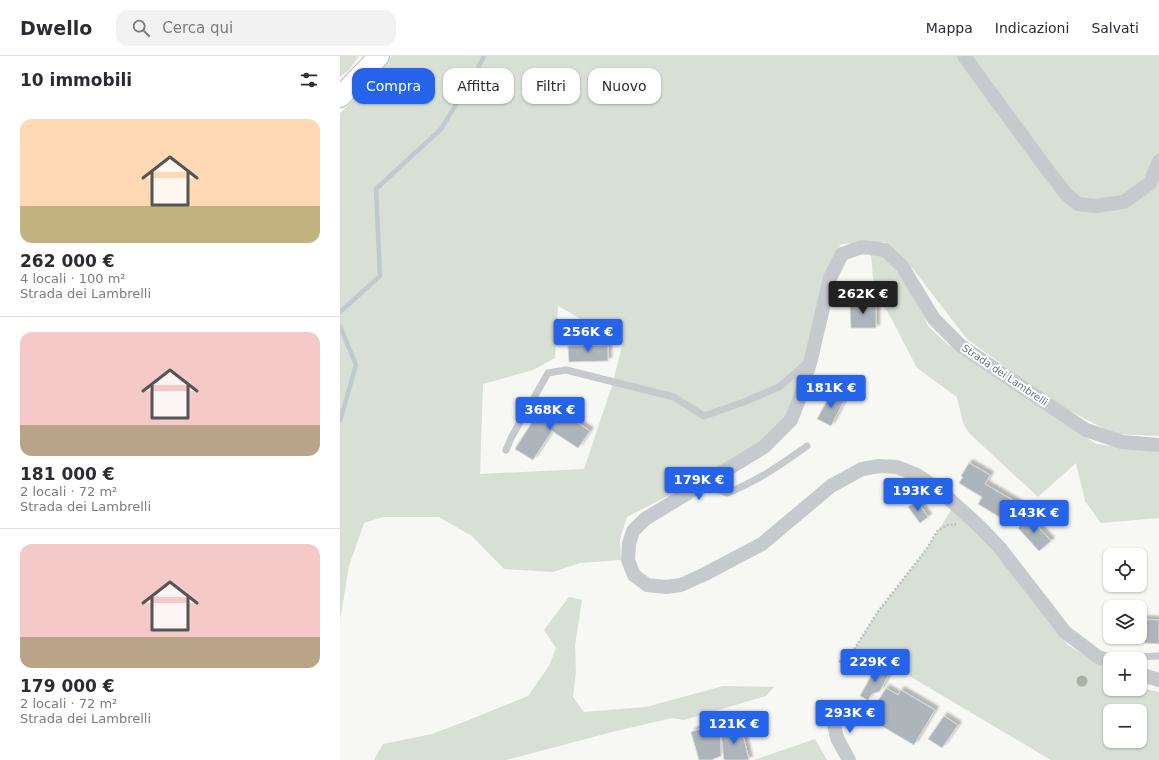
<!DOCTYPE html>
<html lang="it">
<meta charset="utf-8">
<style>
:root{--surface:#fff;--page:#f2f2f3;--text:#2b2b33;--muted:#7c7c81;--line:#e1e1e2;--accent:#2563eb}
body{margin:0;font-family:"DejaVu Sans",sans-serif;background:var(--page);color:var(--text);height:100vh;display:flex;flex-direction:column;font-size:15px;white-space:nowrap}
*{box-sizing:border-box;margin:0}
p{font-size:13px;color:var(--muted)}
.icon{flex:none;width:22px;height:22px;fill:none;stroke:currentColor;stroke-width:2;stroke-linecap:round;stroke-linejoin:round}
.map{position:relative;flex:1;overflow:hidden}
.side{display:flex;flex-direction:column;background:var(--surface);width:340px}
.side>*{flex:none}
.banner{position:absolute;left:12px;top:12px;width:380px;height:36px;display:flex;gap:8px}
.controls{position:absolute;left:763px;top:492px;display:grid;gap:8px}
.controls a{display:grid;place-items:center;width:44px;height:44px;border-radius:8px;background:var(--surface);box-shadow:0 1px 3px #0004;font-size:20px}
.price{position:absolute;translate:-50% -34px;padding:0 9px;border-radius:4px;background:var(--accent);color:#fff;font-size:13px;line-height:26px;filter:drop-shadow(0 1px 2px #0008)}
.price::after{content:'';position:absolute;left:50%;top:24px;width:12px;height:9px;margin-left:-6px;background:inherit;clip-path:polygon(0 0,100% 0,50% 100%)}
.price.on{background:#222;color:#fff}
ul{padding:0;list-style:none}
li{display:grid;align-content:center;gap:8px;height:212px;padding:0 20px}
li+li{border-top:1px solid var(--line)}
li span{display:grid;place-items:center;height:124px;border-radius:12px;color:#555}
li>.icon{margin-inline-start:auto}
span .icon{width:72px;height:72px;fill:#fffc;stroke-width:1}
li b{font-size:17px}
h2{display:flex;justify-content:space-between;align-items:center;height:48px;padding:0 20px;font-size:17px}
.tag{padding:0 14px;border-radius:12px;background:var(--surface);box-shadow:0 1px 3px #0004;font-size:14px;line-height:36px}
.tag.on{background:var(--accent);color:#fff}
header{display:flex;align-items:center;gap:24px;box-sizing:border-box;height:56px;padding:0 20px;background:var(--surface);border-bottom:1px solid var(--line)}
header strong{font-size:19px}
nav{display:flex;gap:22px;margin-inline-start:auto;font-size:14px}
.search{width:280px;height:36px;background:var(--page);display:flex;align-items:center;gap:10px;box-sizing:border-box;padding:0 14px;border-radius:12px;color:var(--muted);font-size:15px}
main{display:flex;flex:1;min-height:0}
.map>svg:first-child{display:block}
.green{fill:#d8dfd4;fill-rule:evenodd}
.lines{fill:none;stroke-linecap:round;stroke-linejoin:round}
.stream{stroke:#bfcacf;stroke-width:4.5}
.building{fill:#adb5bb;stroke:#d8d8d6;filter:url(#shadow)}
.secondary-casing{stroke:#b8bdc2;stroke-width:22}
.path{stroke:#bdc0c2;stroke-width:2.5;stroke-dasharray:2 2;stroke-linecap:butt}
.lane{stroke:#c6cacd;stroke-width:7}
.street{stroke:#c6cacd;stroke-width:14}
.secondary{stroke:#fff;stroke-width:20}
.tree{fill:#a6b1a2}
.labels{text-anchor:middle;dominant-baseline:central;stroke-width:4;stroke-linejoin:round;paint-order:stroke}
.street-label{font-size:10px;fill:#647686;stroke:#fff}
</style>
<header>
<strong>Dwello</strong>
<div class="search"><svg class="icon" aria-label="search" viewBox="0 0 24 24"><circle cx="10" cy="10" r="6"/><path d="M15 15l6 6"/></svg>Cerca qui</div>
<nav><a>Mappa</a><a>Indicazioni</a><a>Salvati</a></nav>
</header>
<main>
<section class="side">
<h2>10 immobili<svg class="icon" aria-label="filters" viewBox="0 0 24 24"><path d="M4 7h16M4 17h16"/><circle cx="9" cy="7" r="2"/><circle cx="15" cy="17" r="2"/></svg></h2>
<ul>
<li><span style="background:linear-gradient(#ffd9b3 70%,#c2b280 0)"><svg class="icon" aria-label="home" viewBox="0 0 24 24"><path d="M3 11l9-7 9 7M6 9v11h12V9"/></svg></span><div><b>262 000 €</b><p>4 locali · 100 m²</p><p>Strada dei Lambrelli</p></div></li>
<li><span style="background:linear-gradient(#f6c9c9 75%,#b9a48a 0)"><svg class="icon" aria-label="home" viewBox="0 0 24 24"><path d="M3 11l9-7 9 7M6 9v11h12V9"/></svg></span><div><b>181 000 €</b><p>2 locali · 72 m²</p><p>Strada dei Lambrelli</p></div></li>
<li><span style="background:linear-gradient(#f6c9c9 75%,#b9a48a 0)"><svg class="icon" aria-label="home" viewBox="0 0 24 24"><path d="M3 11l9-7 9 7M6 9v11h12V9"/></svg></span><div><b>179 000 €</b><p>2 locali · 72 m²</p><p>Strada dei Lambrelli</p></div></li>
</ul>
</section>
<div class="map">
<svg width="819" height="704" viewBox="0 0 819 704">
<defs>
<filter id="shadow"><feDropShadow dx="3.5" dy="-3.5" stdDeviation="1" flood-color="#0004"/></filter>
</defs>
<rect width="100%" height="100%" fill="#f7f7f3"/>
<g class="green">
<path d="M0 0H19L9 14 0 21Z"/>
<path d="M52 0H819V380L774 378 715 347 627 283 573 213 545 186 501 188 485 218 459 327 445 366 419 391 382 412 287 461 280 483 281 504 240 507 213 516 164 513 132 480 99 461H43L24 467 9 510 0 564V58ZM218 250 255 271 283 286 272 330 244 413 140 418 143 328 193 314 215 302Z"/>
<path d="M531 198 545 201 556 208 579 246 588 270 607 288 756 388 819 396V462L761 467 745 445 736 407 698 441 629 377 623 367 617 341 577 312 550 260 534 235Z"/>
<path d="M613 451 666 507 728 589 770 615V633H800V630L805 633 819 636V704H711L541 603 512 597 537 557 586 494ZM770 655H800V685H770Z"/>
<path d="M229 541 242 544 235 589 236 616 233 641 244 656 306 651 383 630 434 631 426 640 344 664 332 662 276 675 166 704H34L43 688 92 678 129 664 188 640 209 610 216 592 204 574Z"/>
<path d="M475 683 487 704H414Z"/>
</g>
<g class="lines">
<g class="stream">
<path d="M0 256 40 220 36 133 101 73 136 16 144 0"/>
<path d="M0 270 16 309 0 365"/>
</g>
</g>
<g class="building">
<path d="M513 245H527V249H536V272H511L510 250H513Z"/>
<path d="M268 289V305L229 306 228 290Z"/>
<path d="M492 336 505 343 491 370 477 363Z"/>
<path d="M205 346 250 375 238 392 212 375 193 404 175 393Z"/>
<path d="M629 407 650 419 645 428 684 451 673 469 638 448 642 441 619 427 623 421 621 420Z"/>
<path d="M577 445 588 461 580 467 568 451Z"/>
<path d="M689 461 711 485 699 495 678 472Z"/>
<path d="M800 563 819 564V588L780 585V581H800Z"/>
<path d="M536 611 550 616 540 635 532 638 528 644 520 640Z"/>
<path d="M546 632 558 639 561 634 595 654 574 689 528 662Z"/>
<path d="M604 660 618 669 602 692 588 683Z"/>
<path d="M380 665 381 700 371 704H359L351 676Z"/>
<path d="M401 671 409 704H384L381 677Z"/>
</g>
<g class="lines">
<g class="secondary-casing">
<path id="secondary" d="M0 41 39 0"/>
</g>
<path class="path" d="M499 606 512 597 537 557 586 494 598 474 608 469 616 468"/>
<g class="lane">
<path d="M166 394 171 382 208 317 226 314 334 341 364 360 404 346 439 331 468 306"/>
<path d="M370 424 380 434 387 437C416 426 442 408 467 390"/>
<path d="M766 602 819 600"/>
</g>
<g class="street">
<path d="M624 0 703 108 726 138 738 148 755 150 784 146 810 127 819 105"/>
<path d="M770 605 758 601 725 576 660 492 640 471 597 432 577 419 557 411 539 410 522 413 491 430 422 488 365 518 341 529 326 531 307 529 294 519 288 504 289 488 293 475 305 463 424 391 451 364 461 339 471 303 490 222 502 198 522 191 545 194 562 210 594 263 621 290 746 374 782 386 819 389"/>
<path d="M800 618 819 624"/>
<path d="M492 659 497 682 509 704"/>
</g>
<use href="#secondary" class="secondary"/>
</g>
<circle class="tree" cx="742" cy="625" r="5.5"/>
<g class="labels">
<g class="street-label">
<text transform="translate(665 319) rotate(34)">Strada dei Lambrelli</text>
</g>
</g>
</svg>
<div class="controls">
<a><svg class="icon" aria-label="locate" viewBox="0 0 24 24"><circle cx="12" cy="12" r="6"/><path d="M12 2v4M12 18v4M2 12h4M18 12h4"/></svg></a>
<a><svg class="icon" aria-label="layers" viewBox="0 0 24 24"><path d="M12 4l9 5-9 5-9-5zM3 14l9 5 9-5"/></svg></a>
<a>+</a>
<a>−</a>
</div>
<b class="price on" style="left:523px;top:259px">262K €</b>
<b class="price" style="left:248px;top:297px">256K €</b>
<b class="price" style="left:491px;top:353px">181K €</b>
<b class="price" style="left:210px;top:375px">368K €</b>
<b class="price" style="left:359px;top:445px">179K €</b>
<b class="price" style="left:578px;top:456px">193K €</b>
<b class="price" style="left:694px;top:478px">143K €</b>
<b class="price" style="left:535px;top:627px">229K €</b>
<b class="price" style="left:510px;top:678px">293K €</b>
<b class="price" style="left:394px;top:689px">121K €</b>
<div class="banner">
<a class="tag on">Compra</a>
<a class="tag">Affitta</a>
<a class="tag">Filtri</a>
<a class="tag">Nuovo</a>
</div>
</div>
</main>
